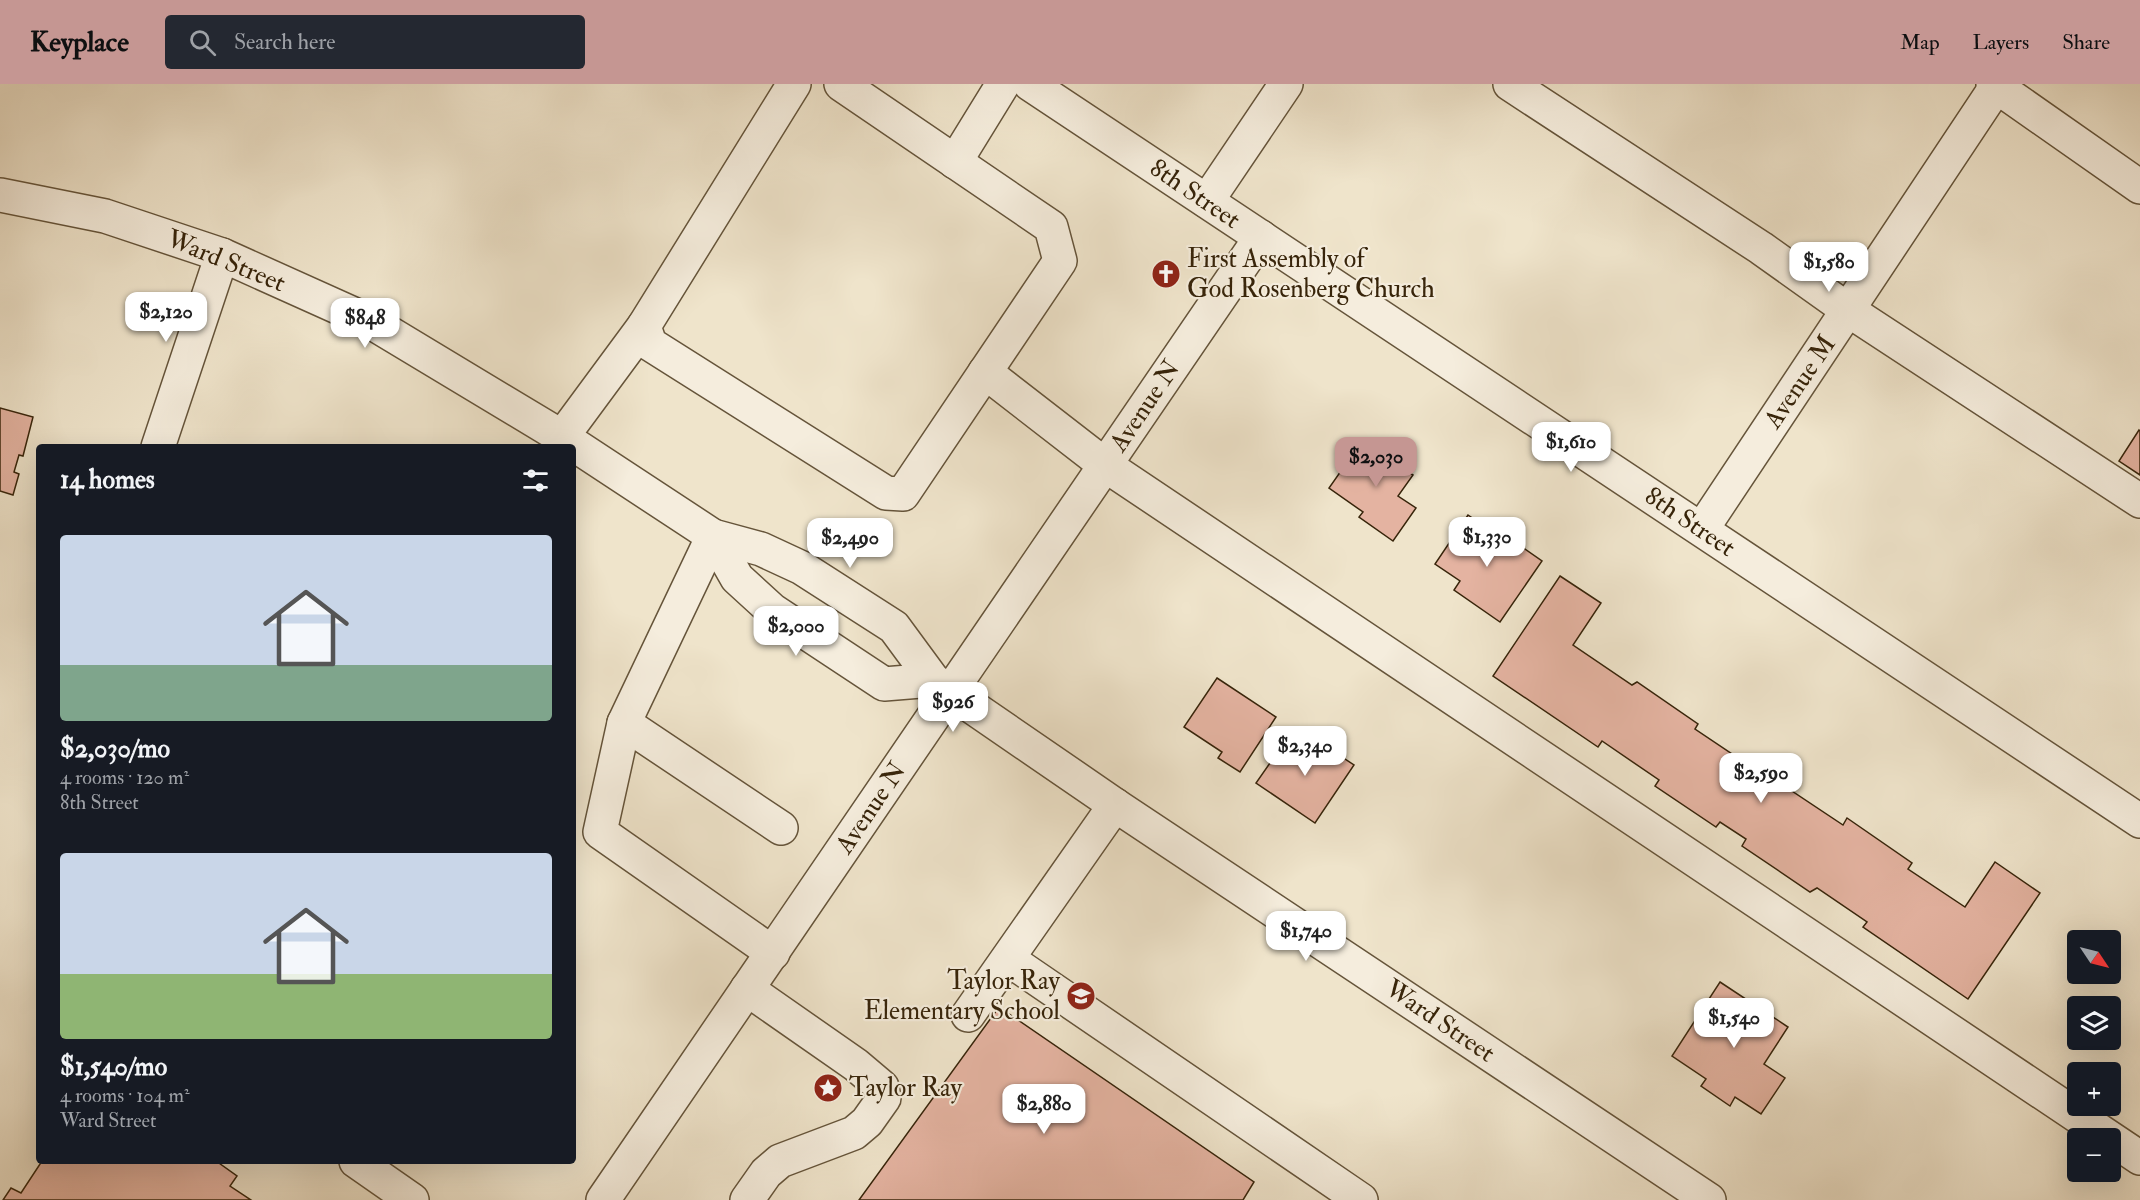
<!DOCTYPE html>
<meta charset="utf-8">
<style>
:root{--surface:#171b24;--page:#242831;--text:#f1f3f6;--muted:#9ea1a6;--accent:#c59692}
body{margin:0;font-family:"IM FELL Double Pica",serif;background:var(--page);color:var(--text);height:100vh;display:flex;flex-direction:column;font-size:22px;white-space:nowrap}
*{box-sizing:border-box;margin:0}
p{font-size:20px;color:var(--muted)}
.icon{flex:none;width:33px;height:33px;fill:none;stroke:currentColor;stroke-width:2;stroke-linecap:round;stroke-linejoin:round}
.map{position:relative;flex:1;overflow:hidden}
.side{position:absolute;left:36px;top:360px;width:540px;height:720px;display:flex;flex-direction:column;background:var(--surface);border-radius:6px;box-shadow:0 6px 24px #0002}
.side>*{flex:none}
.needle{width:39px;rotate:125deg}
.fabs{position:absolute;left:2067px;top:846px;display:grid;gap:12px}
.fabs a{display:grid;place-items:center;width:54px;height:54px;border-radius:6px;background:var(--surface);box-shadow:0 6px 24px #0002;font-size:30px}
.price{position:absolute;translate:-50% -51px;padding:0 14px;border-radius:12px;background:#fff;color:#222;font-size:20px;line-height:39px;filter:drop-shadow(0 2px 3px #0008)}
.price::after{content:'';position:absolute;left:50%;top:36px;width:18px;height:14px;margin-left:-9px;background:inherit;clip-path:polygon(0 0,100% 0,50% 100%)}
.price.selected{background:var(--accent);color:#111}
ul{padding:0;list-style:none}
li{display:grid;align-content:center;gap:12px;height:318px;padding:0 24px}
li span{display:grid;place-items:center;height:186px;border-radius:6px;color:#555}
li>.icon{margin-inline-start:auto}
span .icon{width:108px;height:108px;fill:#fffc;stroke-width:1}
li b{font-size:26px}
h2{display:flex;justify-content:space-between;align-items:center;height:72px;padding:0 24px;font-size:26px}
header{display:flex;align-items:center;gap:36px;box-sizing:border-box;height:84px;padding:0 30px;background:var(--accent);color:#111}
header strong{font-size:28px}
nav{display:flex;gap:33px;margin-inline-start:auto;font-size:21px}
.search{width:420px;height:54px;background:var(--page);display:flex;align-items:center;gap:15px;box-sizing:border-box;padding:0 21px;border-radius:6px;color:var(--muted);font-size:22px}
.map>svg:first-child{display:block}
.building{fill:#e4b3a1;stroke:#37240a;stroke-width:1.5}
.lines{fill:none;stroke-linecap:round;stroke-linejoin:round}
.minor-casing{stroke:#65543a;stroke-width:36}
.minor{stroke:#f5eddd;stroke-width:33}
.labels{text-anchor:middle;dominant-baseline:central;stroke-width:4.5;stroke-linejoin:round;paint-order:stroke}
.street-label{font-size:26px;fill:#37240a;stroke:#f5eddd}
.poi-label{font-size:26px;fill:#37240a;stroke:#f5eddd;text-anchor:start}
</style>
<header>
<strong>Keyplace</strong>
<div class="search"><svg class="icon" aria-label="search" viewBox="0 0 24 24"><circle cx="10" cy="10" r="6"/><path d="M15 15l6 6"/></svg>Search here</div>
<nav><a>Map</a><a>Layers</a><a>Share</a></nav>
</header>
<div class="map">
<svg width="2140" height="1116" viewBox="0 0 2140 1116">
<rect width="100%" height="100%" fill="#efe4cb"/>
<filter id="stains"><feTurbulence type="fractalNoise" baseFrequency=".00333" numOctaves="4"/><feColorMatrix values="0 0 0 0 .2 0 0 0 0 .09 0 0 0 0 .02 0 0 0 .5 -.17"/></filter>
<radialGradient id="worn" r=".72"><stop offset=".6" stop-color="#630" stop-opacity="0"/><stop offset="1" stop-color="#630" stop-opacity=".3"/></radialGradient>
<g class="building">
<path d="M0 324 33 333 23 372 19 371 14 388 19 390 13 411 0 407Z"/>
<path d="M2139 346 2140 347V391L2119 377Z"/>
<path d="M1362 357 1377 367 1381 361 1407 379 1402 384 1413 391 1398 412 1416 424 1393 457 1359 433 1363 428 1329 404Z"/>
<path d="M1468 431 1520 466 1522 463 1542 477 1500 538 1454 506 1460 497 1435 480Z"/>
<path d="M1560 492 1601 519 1573 561 1632 601 1637 598 1698 640 1695 645 1753 684 1759 676 1793 699 1789 705 1843 741 1847 734 1912 779 1908 785 1965 823 1995 778 2040 809 1968 915 1863 843 1867 838 1817 804 1810 808 1742 762 1746 755 1720 738 1716 743 1655 702 1659 696 1602 657 1598 663 1493 592Z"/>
<path d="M1217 594 1276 633 1240 688 1218 674 1222 668 1184 643Z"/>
<path d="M1291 649 1328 674 1333 667 1354 681 1315 739 1256 699Z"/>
<path d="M1720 898 1788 943 1764 980 1785 994 1761 1030 1735 1013 1730 1022 1701 1002 1706 995 1672 972Z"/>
<path d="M999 923 1254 1098 1243 1116H859Z"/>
<path d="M42 1077H216L237 1092 230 1102 251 1116H3L11 1104 21 1109Z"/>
</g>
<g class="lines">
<g class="minor-casing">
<g id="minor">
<path d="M794 0 644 242 650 260 886 409 903 410 1060 177 1051 143 841 0"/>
<path d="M1030 0 2140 737"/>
<path d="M1510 0 1761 164 1848 226 2140 417"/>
<path d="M1993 0 2140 103"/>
<path d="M955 78 1003 0"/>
<path d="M0 111 105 132 222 171 371 238 567 356 713 452 761 465 802 484 894 543 933 596 1115 721 1709 1116"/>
<path d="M1207 117 1286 0"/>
<path d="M985 288 1105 381 2140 1074"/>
<path d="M562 353 644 242"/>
<path d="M158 363 222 171"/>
<path d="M1702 445 1998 0"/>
<path d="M713 452 624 639 781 744"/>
<path d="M713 452 737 494 772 526 884 600 933 596"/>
<path d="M624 639 600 748 773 869"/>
<path d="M1008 875 1361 1116"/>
<path d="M747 905 856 981 882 1003 884 1014 867 1038 854 1049 780 1077 766 1089 747 1116"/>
<path d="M968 931 1115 721"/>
<path d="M356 1077 412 1116"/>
<path d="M603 1116 1261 153"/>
</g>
</g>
<use href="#minor" class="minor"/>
</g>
<defs>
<g id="church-disc" transform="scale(1.5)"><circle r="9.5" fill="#8f2418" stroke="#f5eddd"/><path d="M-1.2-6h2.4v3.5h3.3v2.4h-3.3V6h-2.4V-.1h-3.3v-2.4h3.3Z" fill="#fff"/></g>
<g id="school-disc" transform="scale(1.5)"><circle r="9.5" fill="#8f2418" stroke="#f5eddd"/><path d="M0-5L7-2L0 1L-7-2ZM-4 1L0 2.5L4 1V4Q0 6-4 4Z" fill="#fff"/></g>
<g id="sight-disc" transform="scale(1.5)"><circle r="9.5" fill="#8f2418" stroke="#f5eddd"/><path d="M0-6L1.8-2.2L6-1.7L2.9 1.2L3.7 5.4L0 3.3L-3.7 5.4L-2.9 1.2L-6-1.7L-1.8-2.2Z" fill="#fff"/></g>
</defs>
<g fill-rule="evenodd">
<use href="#church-disc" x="1166" y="190"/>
<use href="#school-disc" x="1081" y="912"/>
<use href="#sight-disc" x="828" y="1004"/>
</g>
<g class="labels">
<g class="street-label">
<text transform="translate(1195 110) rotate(34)">8th Street</text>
<text transform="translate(226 177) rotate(22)">Ward Street</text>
<text transform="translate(1800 298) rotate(-56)">Avenue M</text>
<text transform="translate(1145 322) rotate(-56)">Avenue N</text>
<text transform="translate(1690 438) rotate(34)">8th Street</text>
<text transform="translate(871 724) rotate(-56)">Avenue N</text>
<text transform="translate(1440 937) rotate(34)">Ward Street</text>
</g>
<g class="poi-label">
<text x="1187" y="175">First Assembly of<tspan x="1187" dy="30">God Rosenberg Church</tspan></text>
<text x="1060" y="897" text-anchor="end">Taylor Ray<tspan x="1060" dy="30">Elementary School</tspan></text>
<text x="849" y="1004">Taylor Ray</text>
</g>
</g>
<rect width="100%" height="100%" filter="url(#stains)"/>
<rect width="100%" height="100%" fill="url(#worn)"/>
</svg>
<div class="fabs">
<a><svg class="needle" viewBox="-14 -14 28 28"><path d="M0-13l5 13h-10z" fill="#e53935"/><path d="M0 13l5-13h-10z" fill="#9ea1a6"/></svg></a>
<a><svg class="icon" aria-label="layers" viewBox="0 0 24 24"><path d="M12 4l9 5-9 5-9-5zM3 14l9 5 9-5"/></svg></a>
<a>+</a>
<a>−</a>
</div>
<b class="price" style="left:1829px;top:209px">$1,580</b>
<b class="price" style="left:166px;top:259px">$2,120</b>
<b class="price" style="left:365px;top:265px">$848</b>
<b class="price" style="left:1571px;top:389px">$1,610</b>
<b class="price selected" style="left:1376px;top:404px">$2,030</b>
<b class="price" style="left:1487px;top:484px">$1,330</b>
<b class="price" style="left:850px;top:485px">$2,490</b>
<b class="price" style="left:796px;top:573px">$2,000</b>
<b class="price" style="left:953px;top:649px">$926</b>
<b class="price" style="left:1305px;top:693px">$2,340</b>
<b class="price" style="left:1761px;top:720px">$2,590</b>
<b class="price" style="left:1306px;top:878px">$1,740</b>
<b class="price" style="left:1734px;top:965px">$1,540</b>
<b class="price" style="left:1044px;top:1051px">$2,880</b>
<section class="side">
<h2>14 homes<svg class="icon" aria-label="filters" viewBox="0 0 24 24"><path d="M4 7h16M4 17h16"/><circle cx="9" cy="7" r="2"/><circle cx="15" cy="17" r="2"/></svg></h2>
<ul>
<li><span style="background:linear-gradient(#c9d6e8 70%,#7fa58c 0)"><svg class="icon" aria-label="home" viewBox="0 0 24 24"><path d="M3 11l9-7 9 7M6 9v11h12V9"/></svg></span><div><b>$2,030/mo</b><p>4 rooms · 120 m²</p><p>8th Street</p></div></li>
<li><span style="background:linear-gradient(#c9d6e8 65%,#8fb573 0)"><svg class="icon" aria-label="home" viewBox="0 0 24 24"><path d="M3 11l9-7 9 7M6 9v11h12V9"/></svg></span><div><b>$1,540/mo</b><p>4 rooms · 104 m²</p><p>Ward Street</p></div></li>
</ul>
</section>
</div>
